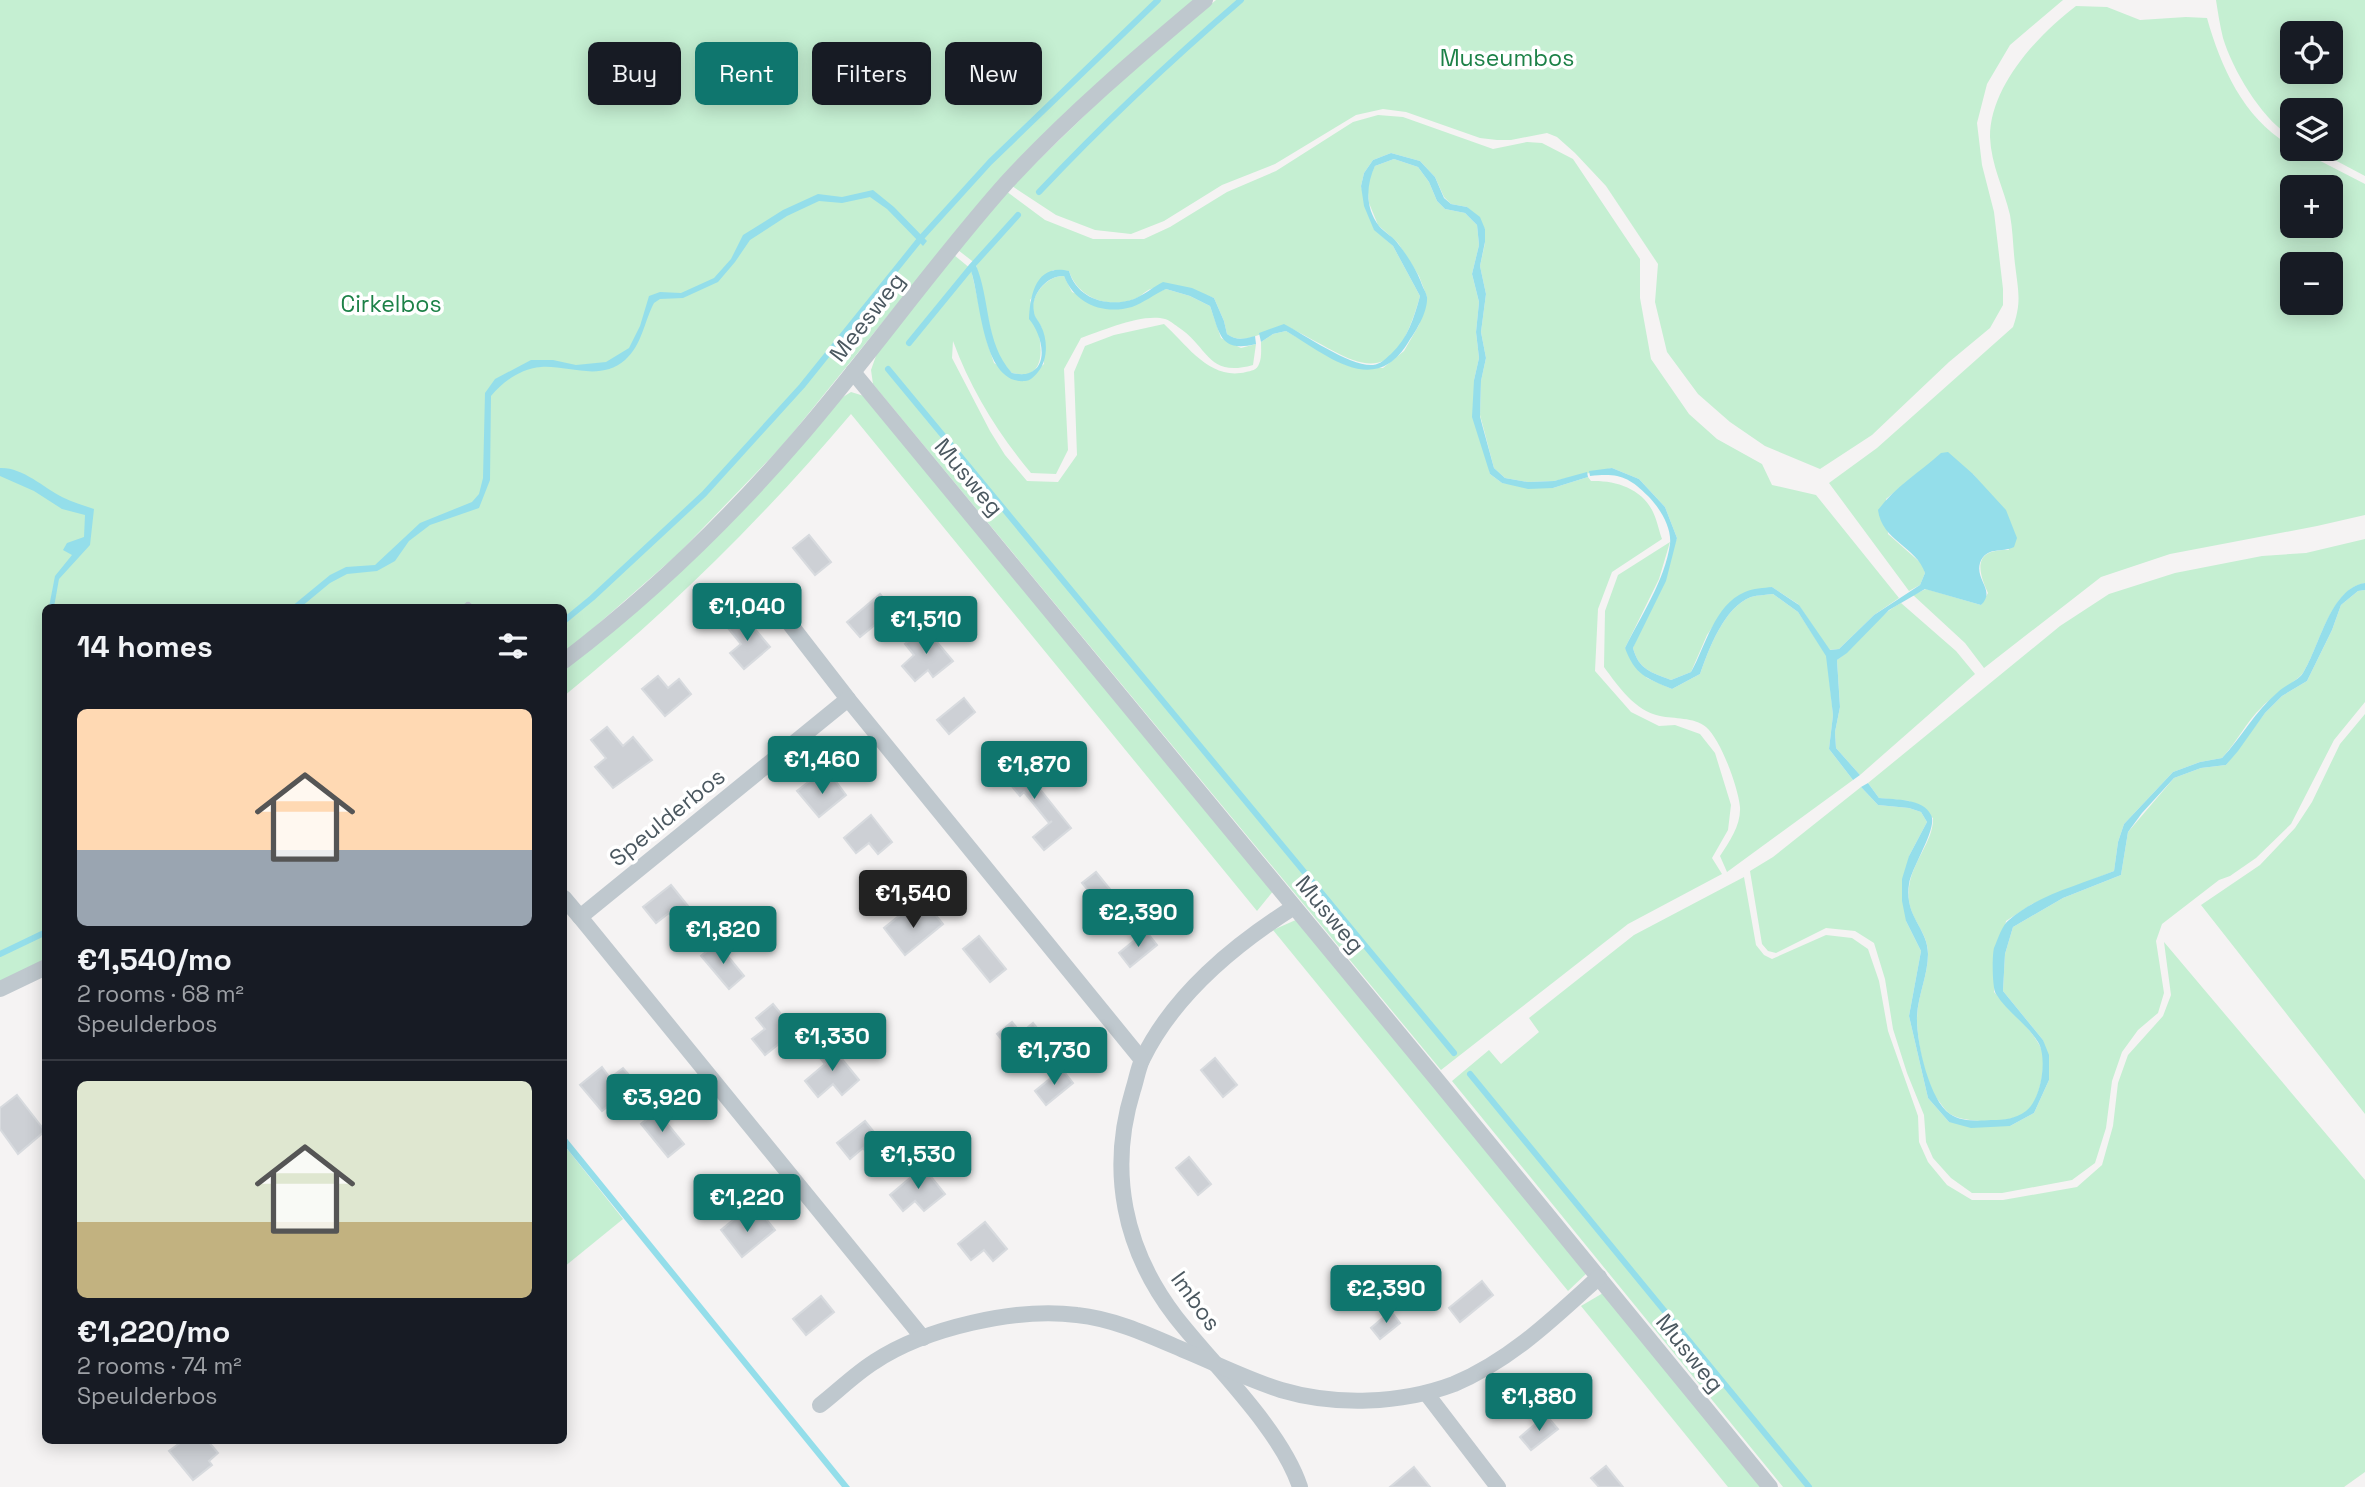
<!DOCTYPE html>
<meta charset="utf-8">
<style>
:root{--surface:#171b24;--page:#20242c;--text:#f1f3f6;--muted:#9ea1a6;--line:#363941;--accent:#0f766e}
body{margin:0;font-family:"Space Grotesk",sans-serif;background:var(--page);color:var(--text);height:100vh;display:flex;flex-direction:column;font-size:26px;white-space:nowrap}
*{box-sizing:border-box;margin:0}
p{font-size:23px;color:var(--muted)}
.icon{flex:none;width:38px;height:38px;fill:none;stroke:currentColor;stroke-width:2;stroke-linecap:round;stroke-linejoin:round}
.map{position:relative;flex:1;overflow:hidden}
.details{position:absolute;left:42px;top:604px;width:525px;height:840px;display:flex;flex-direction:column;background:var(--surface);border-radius:10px;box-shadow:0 4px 18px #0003}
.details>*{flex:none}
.hud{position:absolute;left:588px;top:42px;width:665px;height:63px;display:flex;gap:14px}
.tools{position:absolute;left:2280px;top:21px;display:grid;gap:14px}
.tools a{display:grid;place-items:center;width:63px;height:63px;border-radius:10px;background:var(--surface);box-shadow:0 4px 18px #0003;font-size:35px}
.price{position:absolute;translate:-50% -60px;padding:0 16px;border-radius:7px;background:var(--accent);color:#fff;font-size:23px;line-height:46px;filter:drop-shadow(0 2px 4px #0008)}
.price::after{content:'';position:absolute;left:50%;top:42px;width:21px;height:16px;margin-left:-10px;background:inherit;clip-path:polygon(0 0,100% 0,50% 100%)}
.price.current{background:#222;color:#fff}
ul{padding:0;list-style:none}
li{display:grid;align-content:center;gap:14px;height:371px;padding:0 35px}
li+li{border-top:2px solid var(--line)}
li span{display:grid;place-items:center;height:217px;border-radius:10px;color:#555}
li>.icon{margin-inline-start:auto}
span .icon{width:126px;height:126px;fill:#fffc;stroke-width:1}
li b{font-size:30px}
h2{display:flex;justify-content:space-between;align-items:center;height:84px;padding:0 35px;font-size:30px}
.chip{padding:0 24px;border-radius:10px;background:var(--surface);box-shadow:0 4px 18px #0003;font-size:24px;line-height:63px}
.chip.current{background:var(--accent);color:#fff}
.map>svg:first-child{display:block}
.green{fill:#c5efd2;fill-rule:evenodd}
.water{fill:#94deea}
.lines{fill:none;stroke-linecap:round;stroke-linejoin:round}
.stream{stroke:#94deea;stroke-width:6}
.building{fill:#cdd0d5;stroke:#d7dade;stroke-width:2}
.lane{stroke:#bfc8ce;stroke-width:8}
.street{stroke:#bfc8ce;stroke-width:16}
.labels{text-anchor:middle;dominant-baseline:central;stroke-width:7;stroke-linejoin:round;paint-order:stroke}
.park-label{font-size:23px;fill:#1c8147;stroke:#fff}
.street-label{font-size:23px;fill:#4b5860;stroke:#fff}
</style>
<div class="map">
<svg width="2365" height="1487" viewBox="0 0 2365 1487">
<rect width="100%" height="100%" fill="#f5f3f3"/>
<g class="green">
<path d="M0 0H1202L942 249 783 445 678 554 564 654V607H46L45 961 0 983Z"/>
<path d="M1216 0H2063L2010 45 1987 84 1977 123 1982 165 1994 212 2003 289V305L1990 328 1949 362 1872 435 1820 469 1765 446 1730 422 1698 394 1667 352 1655 302 1658 264 1606 186 1575 153 1557 137 1547 133 1511 140H1497L1480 138 1406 112 1383 109 1356 115 1275 164 1222 185 1164 221 1131 234 1095 230 1056 215 1012 186 1113 88Z"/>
<path d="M2216 0H2365V176L2314 149H2331V110H2292V137C2263 121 2233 71 2223 38 2220 26 2218 13 2216 0ZM2331 33V72H2292V33Z"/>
<path d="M2076 6 2107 7 2140 20 2186 17 2207 18C2221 68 2245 121 2292 146V149H2297L2365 184V515L2317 526 2170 554 2101 577 1984 668 1965 643 1913 595 1926 589 1981 605 1988 593C1976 567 1975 549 2009 550L1982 485 1973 474 1924 468 1886 499 1888 534 1922 564 1925 573 1920 585 1909 591 1829 483 1877 448 2013 327C2022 302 2018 290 2015 264 2013 248 2013 231 2010 215 2004 189 1991 165 1990 137 1990 86 2038 35 2076 6ZM2292 187H2331V226H2292ZM2292 264H2331V303H2292Z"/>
<path d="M1378 115 1403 117 1493 149 1527 142 1542 143 1573 159 1640 259V298L1651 359 1689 414 1717 439 1762 464 1772 485 1816 495 1899 598 1874 615 1839 649 1829 650 1798 604 1772 587 1726 607 1707 635 1691 672 1671 680C1651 672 1639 670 1633 648L1677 538 1665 507 1639 479 1612 468 1554 481 1528 482 1505 478 1494 468 1480 415 1481 381 1486 358 1481 332 1486 294 1480 266 1485 243V229L1467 207 1451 204 1444 197 1435 177 1420 161 1391 153 1373 160 1364 173 1361 186 1374 229 1393 246 1420 296C1390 404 1354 358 1284 325 1266 330 1244 347 1227 334L1224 321 1214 298C1194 290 1177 286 1156 288 1148 288 1144 294 1137 298 1111 310 1078 299 1069 271L1053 270 1030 300C1034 317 1053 365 1028 374 1024 375 1017 374 1012 373L999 359 993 341 976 264 958 250 1006 191 1045 220 1093 239H1144L1170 227 1227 192 1276 171 1353 122Z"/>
<path d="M1394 159 1418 167 1429 182 1437 201 1445 209 1465 213 1477 225 1479 245 1472 274 1479 302 1476 332 1479 358 1474 380 1490 474 1502 483 1553 488 1588 477 1591 481C1614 480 1642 488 1653 512 1657 520 1659 531 1662 539L1612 572 1598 609 1595 671 1631 712 1659 726 1675 725 1700 734 1715 753 1731 805 1728 830 1712 858 1722 874 1628 924 1441 1070 873 384 871 370 877 353 954 255 971 269 987 342 994 363 1024 381 1044 364C1043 353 1044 340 1042 330 1041 324 1036 320 1034 315 1028 297 1047 275 1064 276L1072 292 1112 309 1166 289 1190 296 1210 306 1221 338 1241 348 1256 344 1253 365C1207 378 1209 347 1178 327 1174 324 1169 320 1165 319 1142 313 1102 331 1081 338L1064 369 1068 450 1056 474 1031 473C997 432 971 390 953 341L952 358 990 431 1005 455 1027 481 1058 482 1077 455 1074 372 1085 346 1114 335 1164 324C1187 345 1210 381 1246 372 1251 371 1257 370 1259 364 1262 358 1261 348 1261 342L1273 334 1286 331 1346 365 1383 368 1404 351 1419 325 1427 297 1419 276 1398 243 1378 225 1369 203 1367 182 1375 166Z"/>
<path d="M851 392 864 396 1274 890 1257 911 851 414C765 516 667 613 564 696V670L603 638 843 397Z"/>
<path d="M2365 539V583C2330 589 2320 646 2303 673 2298 680 2271 697 2262 707 2246 722 2237 742 2222 758L2200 762 2173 772 2124 824 2118 842 2114 871 2032 904 2006 921 1994 992C2007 1007 2040 1036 2043 1055 2045 1068 2039 1100 2029 1110 2015 1124 1969 1124 1952 1115 1947 1113 1942 1105 1938 1100 1925 1085 1917 1039 1917 1019 1917 996 1929 974 1928 951 1926 927 1905 917 1909 887 1912 862 1934 840 1933 818L1909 801 1879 798 1868 783 2060 626 2109 594 2175 573 2262 556 2306 553Z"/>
<path d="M1670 542 1659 579 1625 648 1647 678 1672 689 1700 674C1709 649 1724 607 1751 597 1758 595 1766 595 1773 594L1798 612 1827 656 1833 715 1829 749 1853 780 1727 872 1720 856C1730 841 1741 825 1740 807 1738 787 1721 740 1706 727 1694 717 1674 719 1660 716 1635 711 1618 686 1604 667L1605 611 1618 575Z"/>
<path d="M2365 590V702L2334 740 2291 824 2256 858 2230 876 2219 880 2162 924 2156 941 2164 993 2158 1013 2138 1030 2122 1052 2112 1081 2106 1128 2095 1163 2072 1180 2002 1193H1972L1951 1178 1933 1158 1926 1142 1924 1115 1907 1073 1893 1029 1885 979 1874 943 1855 931 1826 928 1776 953 1768 951 1762 944 1750 871 1773 857 1861 787 1878 805 1909 808 1921 812 1927 822 1909 856 1906 921 1921 951 1909 1016 1928 1098 1949 1122 2010 1126 2034 1113 2049 1080 2043 1040 2003 991 2005 954 2013 927 2063 898 2121 875 2128 832 2174 778 2201 768 2226 765 2265 713 2282 696 2307 681 2332 630 2341 605 2358 591Z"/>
<path d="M1901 603 1956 651 1975 674 1860 775 1836 748 1835 732 1840 707 1837 660C1861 643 1874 617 1901 603Z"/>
<path d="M2365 714V1114L2201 905 2260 865 2295 828 2312 802 2340 744Z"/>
<path d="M1744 877 1756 945 1764 955 1772 959 1826 935 1852 938 1868 949 1879 981 1888 1031 1918 1116 1919 1142 1928 1162 1947 1185 1972 1200H2003L2077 1187 2102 1165 2113 1126 2118 1083 2128 1055 2163 1016 2171 995 2164 942 2365 1180V1472L2344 1487H1783L1452 1081 1489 1050 1501 1064 1539 1032 1529 1018 1634 935Z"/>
<path d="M1298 919 1587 1273 1568 1291 1273 930Z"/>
<path d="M564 1145 623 1219 564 1267Z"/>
<path d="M1603 1293 1762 1487H1728L1581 1306Z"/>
</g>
<g class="water">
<path d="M1391 153 1420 161 1435 177 1444 198 1451 204 1467 207 1480 217 1485 229V242L1480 266 1486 294 1481 332 1486 358 1481 381 1480 417 1494 468 1505 478 1528 482 1554 481 1587 472 1588 477 1553 488 1528 489 1502 483 1490 474 1472 417 1474 380 1479 358 1476 332 1479 302 1472 274 1479 245 1477 225 1465 213 1445 209 1437 201 1429 182 1418 167 1394 159 1375 166C1366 185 1365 208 1379 226 1385 233 1394 237 1399 245 1407 255 1416 269 1421 282 1422 286 1426 292 1427 297 1428 311 1417 330 1409 341 1375 399 1327 355 1286 331L1273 334 1261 342 1259 333 1284 324C1305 335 1351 367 1373 365 1381 364 1385 359 1391 354 1408 338 1414 318 1420 296L1393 246 1374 230 1364 206 1361 186 1364 173 1373 160Z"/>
<path d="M873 190 894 207 927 241 923 246 887 209 870 197 842 203 819 201 787 216 750 240 735 262 718 282 683 298 660 299 654 303C644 322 642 345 625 360 600 382 568 365 541 367 520 369 504 381 491 396L490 480 479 508 430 525 409 541 395 561 377 571 347 574 330 583 301 607H291L330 575 346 567 375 565 420 523 472 502 479 494 483 478 485 393 495 379 531 360H553L576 365 606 362 629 348 640 326 649 296 660 292 681 293 714 278 731 259 743 235 783 210 818 194 842 197Z"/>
<path d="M975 263C991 299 984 342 1012 373 1017 374 1024 375 1029 373 1051 365 1040 331 1029 319 1030 295 1036 263 1069 271 1077 299 1108 308 1134 299 1144 295 1153 287 1163 282L1192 288 1214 298 1224 321 1227 334C1237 341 1244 339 1255 336L1256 344C1220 353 1220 334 1210 306L1190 296 1166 289C1155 294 1143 303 1132 307 1103 315 1075 304 1064 276 1047 275 1030 295 1034 312 1034 317 1039 321 1041 326 1048 340 1048 360 1038 372 1035 376 1030 381 1025 381 981 385 981 295 970 268Z"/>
<path d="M1948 452 1973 474 2006 510 2017 538 2014 547C2002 553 1986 546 1980 563 1975 580 1996 591 1981 605L1925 589 1889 610 1847 653 1837 660 1840 707 1835 732 1836 748 1860 775 1853 780 1829 749 1833 715 1826 656 1798 612 1773 594C1766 595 1758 595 1751 597 1724 607 1709 649 1700 674L1672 689C1646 678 1635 675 1625 648 1641 616 1665 580 1670 544 1672 527 1659 507 1648 496 1628 476 1618 473 1590 476L1589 471 1612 468 1639 479 1665 507 1677 538 1666 581 1633 648C1639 670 1651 672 1671 680L1691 672C1706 646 1714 605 1745 592 1753 588 1764 588 1772 587L1799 605 1830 650 1839 649 1874 615 1920 585 1925 573C1916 546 1882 541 1878 510 1895 487 1920 472 1941 453Z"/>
<path d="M0 468C22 467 43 487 62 497 72 502 83 505 94 509L90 545 59 579 54 607H49L55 576 72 555 63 550 67 543 84 537 85 515 62 509 34 491 0 476Z"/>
<path d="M2365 583V590L2358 591 2341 605 2332 630 2307 681 2282 696 2265 713 2238 751 2226 765 2201 768 2174 778 2142 813 2128 832 2121 875 2063 898 2013 927 2005 954 2003 991 2043 1040 2049 1055V1080L2034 1113 2010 1126 1971 1128 1949 1122 1928 1098 1909 1016 1921 951 1906 921 1902 901V879L1909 856 1927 822 1921 812 1909 808 1878 805 1861 787 1868 783 1879 798C1896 800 1923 798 1931 815 1938 828 1912 866 1909 884 1904 917 1928 928 1928 954 1928 975 1918 995 1917 1016 1916 1041 1929 1100 1950 1114 1961 1122 1979 1121 1991 1120 2005 1120 2015 1119 2026 1111 2041 1100 2048 1058 2038 1042 2027 1024 2007 1012 1996 994 1992 988 1992 955 1994 948 1998 939 2002 925 2009 920 2037 895 2080 885 2114 871L2118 842 2124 824 2173 772 2200 762 2222 758C2242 737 2255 711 2278 692 2285 685 2298 681 2303 673 2320 646 2330 588 2365 583Z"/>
<path d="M564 1135 850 1487H842L564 1145Z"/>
</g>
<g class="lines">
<g class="stream">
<path d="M1039 192C1103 124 1170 61 1241 0"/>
<path d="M909 343 972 266 1018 215"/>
<path d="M888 369 1454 1053"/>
<path d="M564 621 592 598 704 494 802 386 921 238 990 162 1158 0"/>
<path d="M0 954 46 932"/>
<path d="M1470 1074 1809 1487"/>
</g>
</g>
<g class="building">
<path d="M809 535 831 562 815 575 793 548Z"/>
<path d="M880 594 893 610 860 637 847 622Z"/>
<path d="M743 615 770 647 744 669 730 653 741 644 728 628Z"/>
<path d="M925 628 953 661 933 677 928 670 915 681 902 666 914 655 905 644Z"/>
<path d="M658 676 668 688 679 679 691 694 665 716 642 689Z"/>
<path d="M964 698 975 712 949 734 937 720Z"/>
<path d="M607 727 623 746 633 737 652 760 613 788 595 767 606 758 591 740Z"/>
<path d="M1011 753 1071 828 1044 850 1033 837 1052 821 1049 823 1024 792 1020 796 995 766Z"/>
<path d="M812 779 821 789 834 779 846 795 819 817 797 791Z"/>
<path d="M871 815 892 842 878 854 869 843 856 853 844 838Z"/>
<path d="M1096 872 1118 899 1104 910 1082 883Z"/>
<path d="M671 885 692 911 678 924 669 913 656 923 643 907Z"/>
<path d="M930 908 943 924 905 955 884 928 905 911 914 922Z"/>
<path d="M1146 931 1157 945 1130 967 1119 953Z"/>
<path d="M979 936 1006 969 990 982 963 949Z"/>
<path d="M717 943 744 976 729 989 701 956Z"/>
<path d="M773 1004 795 1031 765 1055 752 1039 765 1029 756 1018Z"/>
<path d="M1012 1022 1021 1033 1033 1023 1046 1039 1019 1061 997 1034Z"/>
<path d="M828 1042 859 1080 842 1095 833 1084 818 1097 805 1081 825 1064 816 1053Z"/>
<path d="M1215 1058 1237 1085 1223 1097 1201 1070Z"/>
<path d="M602 1067 610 1078 623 1068 636 1083 602 1111 580 1085Z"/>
<path d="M1062 1069 1073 1083 1046 1105 1035 1091Z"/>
<path d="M17 1095 45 1131 18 1154 0 1129V1108Z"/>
<path d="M657 1111 684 1144 668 1157 641 1124Z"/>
<path d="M865 1121 886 1147 872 1159 863 1148 850 1159 837 1143Z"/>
<path d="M1189 1157 1211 1184 1198 1195 1176 1168Z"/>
<path d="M923 1167 945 1194 924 1211 915 1201 903 1211 890 1195Z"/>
<path d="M762 1214 775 1230 742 1257 721 1230 738 1216 747 1227Z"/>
<path d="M985 1222 1007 1249 993 1261 984 1250 971 1260 958 1244Z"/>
<path d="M1482 1281 1493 1295 1460 1322 1449 1308Z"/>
<path d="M821 1296 834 1312 806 1335 793 1319Z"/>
<path d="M1391 1311 1400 1323 1380 1339 1371 1328Z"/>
<path d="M1546 1415 1558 1429 1531 1450 1520 1437Z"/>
<path d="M184 1440H207L218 1453 209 1461 212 1465 193 1480 169 1451Z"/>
<path d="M1606 1466 1623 1487H1599L1591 1478Z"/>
<path d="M1414 1467 1430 1487H1390Z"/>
</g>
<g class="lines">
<path class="lane" d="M468 606 469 607"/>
<g class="street">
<path d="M853 372 1438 1081 1770 1487"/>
<path d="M783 615 848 699"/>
<path d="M564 661C648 597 727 521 797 440 870 356 933 265 1007 182 1068 116 1137 57 1205 0"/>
<path d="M564 898 580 917"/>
<path d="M1294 907C1234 945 1174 994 1142 1060 1138 1069 1136 1081 1133 1090 1108 1171 1124 1249 1175 1316 1213 1365 1281 1429 1300 1487"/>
<path d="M0 989 46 967"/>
<path d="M923 1338 580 917 848 699 1142 1060"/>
<path d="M1426 1393 1498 1487"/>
<path d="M820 1405C838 1391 855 1374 874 1362 925 1328 1017 1307 1077 1315 1116 1319 1153 1337 1188 1352 1219 1365 1249 1380 1281 1390 1335 1406 1401 1404 1454 1384 1510 1361 1555 1317 1599 1277"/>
</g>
</g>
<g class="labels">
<g class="park-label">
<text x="1507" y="58">Museumbos</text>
<text x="391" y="304">Cirkelbos</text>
</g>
<g class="street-label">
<text transform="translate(867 317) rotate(-52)">Meesweg</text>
<text transform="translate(969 477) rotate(50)">Musweg</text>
<text transform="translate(667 817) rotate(-39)">Speulderbos</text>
<text transform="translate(1330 914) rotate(50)">Musweg</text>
<text transform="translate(1196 1301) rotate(54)">Imbos</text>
<text transform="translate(1690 1353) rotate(51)">Musweg</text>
</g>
</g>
</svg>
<div class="tools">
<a><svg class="icon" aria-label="locate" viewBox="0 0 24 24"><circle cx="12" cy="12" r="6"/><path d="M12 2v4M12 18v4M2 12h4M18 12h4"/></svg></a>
<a><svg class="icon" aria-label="layers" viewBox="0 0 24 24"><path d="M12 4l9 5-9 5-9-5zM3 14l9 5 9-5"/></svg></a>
<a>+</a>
<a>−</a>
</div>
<b class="price" style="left:747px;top:643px">€1,040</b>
<b class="price" style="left:926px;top:656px">€1,510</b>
<b class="price" style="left:822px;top:796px">€1,460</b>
<b class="price" style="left:1034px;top:801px">€1,870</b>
<b class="price current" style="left:913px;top:930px">€1,540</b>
<b class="price" style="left:1138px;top:949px">€2,390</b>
<b class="price" style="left:723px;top:966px">€1,820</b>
<b class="price" style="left:832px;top:1073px">€1,330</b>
<b class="price" style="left:1054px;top:1087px">€1,730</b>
<b class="price" style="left:662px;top:1134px">€3,920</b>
<b class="price" style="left:918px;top:1191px">€1,530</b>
<b class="price" style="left:747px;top:1234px">€1,220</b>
<b class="price" style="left:1386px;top:1325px">€2,390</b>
<b class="price" style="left:1539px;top:1433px">€1,880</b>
<div class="hud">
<a class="chip">Buy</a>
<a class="chip current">Rent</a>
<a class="chip">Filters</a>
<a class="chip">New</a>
</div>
<section class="details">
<h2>14 homes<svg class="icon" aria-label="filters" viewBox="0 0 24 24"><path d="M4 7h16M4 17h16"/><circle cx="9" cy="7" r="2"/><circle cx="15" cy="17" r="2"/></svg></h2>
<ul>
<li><span style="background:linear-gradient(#ffd9b3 65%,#9aa5b1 0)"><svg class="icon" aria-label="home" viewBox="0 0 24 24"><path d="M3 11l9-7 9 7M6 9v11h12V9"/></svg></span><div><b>€1,540/mo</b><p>2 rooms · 68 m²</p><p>Speulderbos</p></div></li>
<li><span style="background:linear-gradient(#dfe7d0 65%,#c2b280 0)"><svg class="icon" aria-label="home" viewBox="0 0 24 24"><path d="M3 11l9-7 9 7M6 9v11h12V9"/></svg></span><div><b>€1,220/mo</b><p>2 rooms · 74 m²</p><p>Speulderbos</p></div></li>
</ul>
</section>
</div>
